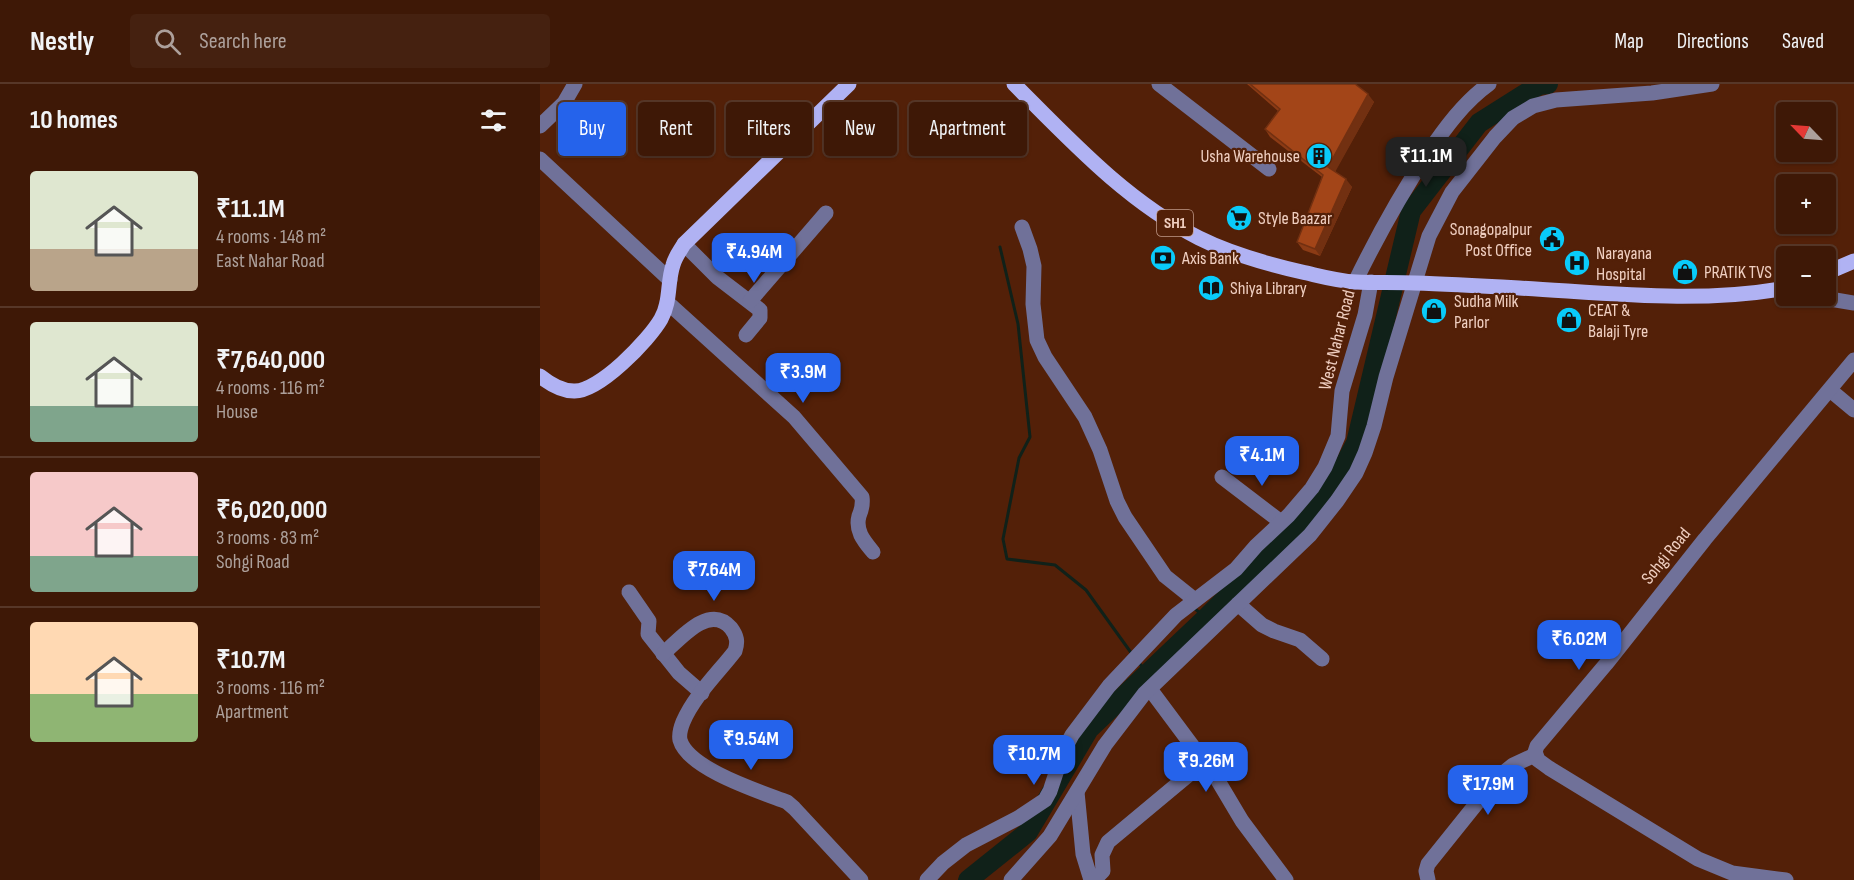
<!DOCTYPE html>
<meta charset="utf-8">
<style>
:root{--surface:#3e1806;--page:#452110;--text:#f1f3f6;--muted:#ada09b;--line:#573728;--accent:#2563eb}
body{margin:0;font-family:"Sofia Sans Condensed",sans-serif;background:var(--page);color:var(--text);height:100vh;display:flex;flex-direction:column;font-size:22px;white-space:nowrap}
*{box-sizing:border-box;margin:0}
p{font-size:20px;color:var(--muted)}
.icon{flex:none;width:33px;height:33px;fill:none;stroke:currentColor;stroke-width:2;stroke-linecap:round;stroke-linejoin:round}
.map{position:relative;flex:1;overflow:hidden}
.drawer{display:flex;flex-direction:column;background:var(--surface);width:540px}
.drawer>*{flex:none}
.banner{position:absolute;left:18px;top:18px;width:570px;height:54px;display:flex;gap:12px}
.needle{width:39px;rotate:295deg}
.controls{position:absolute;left:1236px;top:18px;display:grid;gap:12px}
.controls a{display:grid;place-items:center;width:60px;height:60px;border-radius:6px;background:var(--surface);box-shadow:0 2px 4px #0004,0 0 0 2px var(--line);font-size:30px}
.price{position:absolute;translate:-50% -51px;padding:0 14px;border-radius:12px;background:var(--accent);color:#fff;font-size:20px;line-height:39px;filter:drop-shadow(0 2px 3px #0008)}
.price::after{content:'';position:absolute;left:50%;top:36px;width:18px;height:14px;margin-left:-9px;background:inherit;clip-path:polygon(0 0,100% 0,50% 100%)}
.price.selected{background:#222;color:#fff}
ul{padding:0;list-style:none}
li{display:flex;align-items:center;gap:18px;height:150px;padding:0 30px}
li+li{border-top:2px solid var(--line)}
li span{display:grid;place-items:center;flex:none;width:168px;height:120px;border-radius:6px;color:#555}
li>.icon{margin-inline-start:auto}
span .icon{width:72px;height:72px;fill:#fffc;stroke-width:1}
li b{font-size:26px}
h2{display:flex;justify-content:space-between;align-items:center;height:72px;padding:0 30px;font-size:26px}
.pill{padding:0 21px;border-radius:6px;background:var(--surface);box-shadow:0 2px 4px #0004,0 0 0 2px var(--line);font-size:21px;line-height:54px}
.pill.selected{background:var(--accent);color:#fff}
header{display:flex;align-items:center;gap:36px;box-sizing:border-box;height:84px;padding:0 30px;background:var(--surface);border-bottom:2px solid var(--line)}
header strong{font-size:28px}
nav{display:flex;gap:33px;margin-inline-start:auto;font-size:21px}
.search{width:420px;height:54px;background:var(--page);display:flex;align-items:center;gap:15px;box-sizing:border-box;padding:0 21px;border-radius:6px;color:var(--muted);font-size:22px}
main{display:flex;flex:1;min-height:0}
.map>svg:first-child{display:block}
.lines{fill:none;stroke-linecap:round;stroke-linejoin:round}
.stream{stroke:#102119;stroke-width:3}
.river{stroke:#102119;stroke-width:20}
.minor{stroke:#707199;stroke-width:15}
.major{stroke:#b0b2f3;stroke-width:15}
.wall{fill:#8c3b15}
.shaded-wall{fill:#723011}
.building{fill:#a34518;stroke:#723011;stroke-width:1.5}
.labels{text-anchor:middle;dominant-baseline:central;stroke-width:4.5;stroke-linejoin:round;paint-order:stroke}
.shield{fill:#532008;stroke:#c19a8a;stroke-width:1.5}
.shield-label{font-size:16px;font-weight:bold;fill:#f0cfc1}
.poi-label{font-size:18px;fill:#f0cfc1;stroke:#532008;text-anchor:start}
.street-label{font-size:18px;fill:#f0cfc1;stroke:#532008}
</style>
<header>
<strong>Nestly</strong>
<div class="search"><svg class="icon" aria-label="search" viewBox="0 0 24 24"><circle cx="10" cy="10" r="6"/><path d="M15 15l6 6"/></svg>Search here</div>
<nav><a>Map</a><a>Directions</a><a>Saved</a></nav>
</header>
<main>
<section class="drawer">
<h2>10 homes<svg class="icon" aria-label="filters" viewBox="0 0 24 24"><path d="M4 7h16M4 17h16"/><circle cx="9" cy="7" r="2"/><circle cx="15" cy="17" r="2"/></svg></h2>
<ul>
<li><span style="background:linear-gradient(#dfe7d0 65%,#b9a48a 0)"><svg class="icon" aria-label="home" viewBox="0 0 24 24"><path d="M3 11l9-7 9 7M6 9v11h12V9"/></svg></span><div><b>₹11.1M</b><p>4 rooms · 148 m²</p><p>East Nahar Road</p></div></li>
<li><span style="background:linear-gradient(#dfe7d0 70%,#7fa58c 0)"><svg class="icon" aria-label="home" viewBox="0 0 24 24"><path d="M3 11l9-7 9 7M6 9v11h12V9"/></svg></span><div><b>₹7,640,000</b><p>4 rooms · 116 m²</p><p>House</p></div></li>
<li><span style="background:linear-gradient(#f6c9c9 70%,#7fa58c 0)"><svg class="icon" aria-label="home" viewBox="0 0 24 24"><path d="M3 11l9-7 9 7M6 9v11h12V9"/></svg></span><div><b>₹6,020,000</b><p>3 rooms · 83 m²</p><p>Sohgi Road</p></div></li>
<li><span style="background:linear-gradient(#ffd9b3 60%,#8fb573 0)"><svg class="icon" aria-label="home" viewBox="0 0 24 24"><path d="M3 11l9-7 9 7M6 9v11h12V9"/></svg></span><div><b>₹10.7M</b><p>3 rooms · 116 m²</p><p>Apartment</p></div></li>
</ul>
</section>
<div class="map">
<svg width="1314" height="796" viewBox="0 0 1314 796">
<rect width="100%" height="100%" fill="#532008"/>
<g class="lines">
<g class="stream">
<path d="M460 163 478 240 490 353 479 374 463 455 467 475 515 481 546 506 592 570"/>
<path d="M654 524 666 534"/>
<path d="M598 577 607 590"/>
</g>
<path class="river" d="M428 796 488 748 549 645 666 534 762 439 802 385 816 359 871 127 939 39 999 1 1008 0"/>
<g class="minor">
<path d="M619 0 729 85"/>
<path d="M0 42 24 19 35 0"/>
<path d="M0 75 130 196"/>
<path d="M482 143 490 165 494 182 493 220 497 256 505 273 545 333 560 366 577 417 585 433 625 492 655 516"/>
<path d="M144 160 177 193 220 226V234L206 251"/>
<path d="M815 198C837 153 860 111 888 69 905 44 924 18 949 0"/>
<path d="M1272 212 1314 219"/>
<path d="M210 217 286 129"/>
<path d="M127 218 254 333 322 413C323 420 322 425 319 432 315 447 324 457 333 468"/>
<path d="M1290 306 1314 326"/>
<path d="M682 393 741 438"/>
<path d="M89 508 109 537 108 550 139 589 162 609"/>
<path d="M698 520 722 541 734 547 760 556 782 575"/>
<path d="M123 570C140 555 169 519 191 544 197 552 198 558 195 567 178 589 154 612 143 638 141 643 139 651 140 656 148 685 221 708 247 718L254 724 321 796"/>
<path d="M610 605 677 695 702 737 746 796"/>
<path d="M537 708 543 770 551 796"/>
<path d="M551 795 559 791 563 787 562 771 568 758 664 678"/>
<path d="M387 796 403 779 426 761 478 734 505 716 510 707 523 668 532 651 569 602 636 531 696 485 716 462 749 431 772 404 785 383 798 352 802 307 825 231 831 198"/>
<path d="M471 796 510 752 565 661 604 610 770 451 797 417 816 389 825 369 834 342 846 293 889 152 912 108 955 53 973 34 993 22 1016 16 1112 9 1172 0"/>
<path d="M888 796 886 787 888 780 957 694 973 681 995 671"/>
<path d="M1246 796 1192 789 1158 775 1009 684 998 676 995 668 997 662 1066 580 1165 455 1314 276"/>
</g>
<g class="major">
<path d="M474 0C530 56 587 118 659 154 691 170 727 180 762 188 780 192 797 197 816 198 835 199 855 198 875 199 909 200 944 202 979 204 1068 209 1158 220 1246 204"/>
<path d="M1286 189 1314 177"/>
<path d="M0 292C10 300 21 307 34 307 59 308 109 256 121 235 131 217 127 199 133 181 135 173 140 167 144 160L309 0"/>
</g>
</g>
<path class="wall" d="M707 0H815L834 18 795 87 812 103 780 172 763 166 757 158 782 93 730 53 725 45 738 27Z"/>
<g class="shaded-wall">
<path d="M828 10 834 18 794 90 788 83Z"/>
<path d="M806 95 812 103 780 172 775 165Z"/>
</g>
<path class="building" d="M710 0H815L828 10 788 83 806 95 775 165 757 158 783 91 725 45 740 25Z"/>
<defs>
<g id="building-disc" transform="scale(1.35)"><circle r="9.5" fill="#09cbfa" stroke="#532008"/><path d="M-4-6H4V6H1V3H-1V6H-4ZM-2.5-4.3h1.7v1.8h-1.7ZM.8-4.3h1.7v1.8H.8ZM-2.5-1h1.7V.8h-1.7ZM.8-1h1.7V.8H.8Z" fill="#111"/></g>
<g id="supermarket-disc" transform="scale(1.35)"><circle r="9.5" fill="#09cbfa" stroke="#532008"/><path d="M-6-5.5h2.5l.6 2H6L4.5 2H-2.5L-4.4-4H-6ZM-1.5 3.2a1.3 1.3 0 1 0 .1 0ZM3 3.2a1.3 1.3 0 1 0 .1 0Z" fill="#111"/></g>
<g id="civic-disc" transform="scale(1.35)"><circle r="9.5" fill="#09cbfa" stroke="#532008"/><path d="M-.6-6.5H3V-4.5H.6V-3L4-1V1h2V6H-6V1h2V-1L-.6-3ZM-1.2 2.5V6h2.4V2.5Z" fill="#111"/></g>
<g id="bank-disc" transform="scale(1.35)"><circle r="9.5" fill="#09cbfa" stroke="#532008"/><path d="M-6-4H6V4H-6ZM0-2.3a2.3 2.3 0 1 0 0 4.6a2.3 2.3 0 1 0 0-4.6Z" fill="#111"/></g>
<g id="hospital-disc" transform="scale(1.35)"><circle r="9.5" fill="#09cbfa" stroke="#532008"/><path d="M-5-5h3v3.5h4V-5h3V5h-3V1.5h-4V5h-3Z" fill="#111"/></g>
<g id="shop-disc" transform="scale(1.35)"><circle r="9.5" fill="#09cbfa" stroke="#532008"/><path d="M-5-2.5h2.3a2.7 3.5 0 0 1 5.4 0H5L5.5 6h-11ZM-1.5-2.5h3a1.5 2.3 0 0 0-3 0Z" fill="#111"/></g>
<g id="library-disc" transform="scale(1.35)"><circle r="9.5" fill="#09cbfa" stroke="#532008"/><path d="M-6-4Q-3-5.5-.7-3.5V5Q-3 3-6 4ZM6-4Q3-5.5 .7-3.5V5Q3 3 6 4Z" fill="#111"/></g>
</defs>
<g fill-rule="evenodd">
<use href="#building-disc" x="779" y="72"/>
<use href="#supermarket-disc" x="699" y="134"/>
<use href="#civic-disc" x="1012" y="155"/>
<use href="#bank-disc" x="623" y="174"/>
<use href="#hospital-disc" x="1037" y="179"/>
<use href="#shop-disc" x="1145" y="188"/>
<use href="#library-disc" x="671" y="204"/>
<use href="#shop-disc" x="894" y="227"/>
<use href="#shop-disc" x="1029" y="236"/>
</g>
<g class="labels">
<rect class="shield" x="617" y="126" width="36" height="26" rx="4.5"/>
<g class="shield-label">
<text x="635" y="139">SH1</text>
</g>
<g class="poi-label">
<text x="760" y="72" text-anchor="end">Usha Warehouse</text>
<text x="718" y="134">Style Baazar</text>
<text x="992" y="145" text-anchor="end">Sonagopalpur<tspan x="992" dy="21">Post Office</tspan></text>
<text x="1056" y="169">Narayana<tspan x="1056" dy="21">Hospital</tspan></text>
<text x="642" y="174">Axis Bank</text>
<text x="1164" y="188">PRATIK TVS</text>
<text x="690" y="204">Shiya Library</text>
<text x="914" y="217">Sudha Milk<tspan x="914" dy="21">Parlor</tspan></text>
<text x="1048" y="226">CEAT &amp;<tspan x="1048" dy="21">Balaji Tyre</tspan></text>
</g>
<g class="street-label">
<text transform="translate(797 256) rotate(-76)">West Nahar Road</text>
<text transform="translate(1126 472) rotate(-51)">Sohgi Road</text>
</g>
</g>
</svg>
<div class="controls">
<a><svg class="needle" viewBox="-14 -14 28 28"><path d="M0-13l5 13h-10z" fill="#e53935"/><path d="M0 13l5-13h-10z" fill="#ada09b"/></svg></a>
<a>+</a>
<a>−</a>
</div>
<b class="price selected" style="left:886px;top:104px">₹11.1M</b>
<b class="price" style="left:214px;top:200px">₹4.94M</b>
<b class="price" style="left:263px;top:320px">₹3.9M</b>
<b class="price" style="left:722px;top:403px">₹4.1M</b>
<b class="price" style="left:174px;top:518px">₹7.64M</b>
<b class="price" style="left:1039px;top:587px">₹6.02M</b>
<b class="price" style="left:211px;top:687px">₹9.54M</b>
<b class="price" style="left:494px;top:702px">₹10.7M</b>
<b class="price" style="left:666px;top:709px">₹9.26M</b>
<b class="price" style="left:948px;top:732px">₹17.9M</b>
<div class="banner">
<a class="pill selected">Buy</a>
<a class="pill">Rent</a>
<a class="pill">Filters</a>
<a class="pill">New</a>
<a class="pill">Apartment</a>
</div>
</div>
</main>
